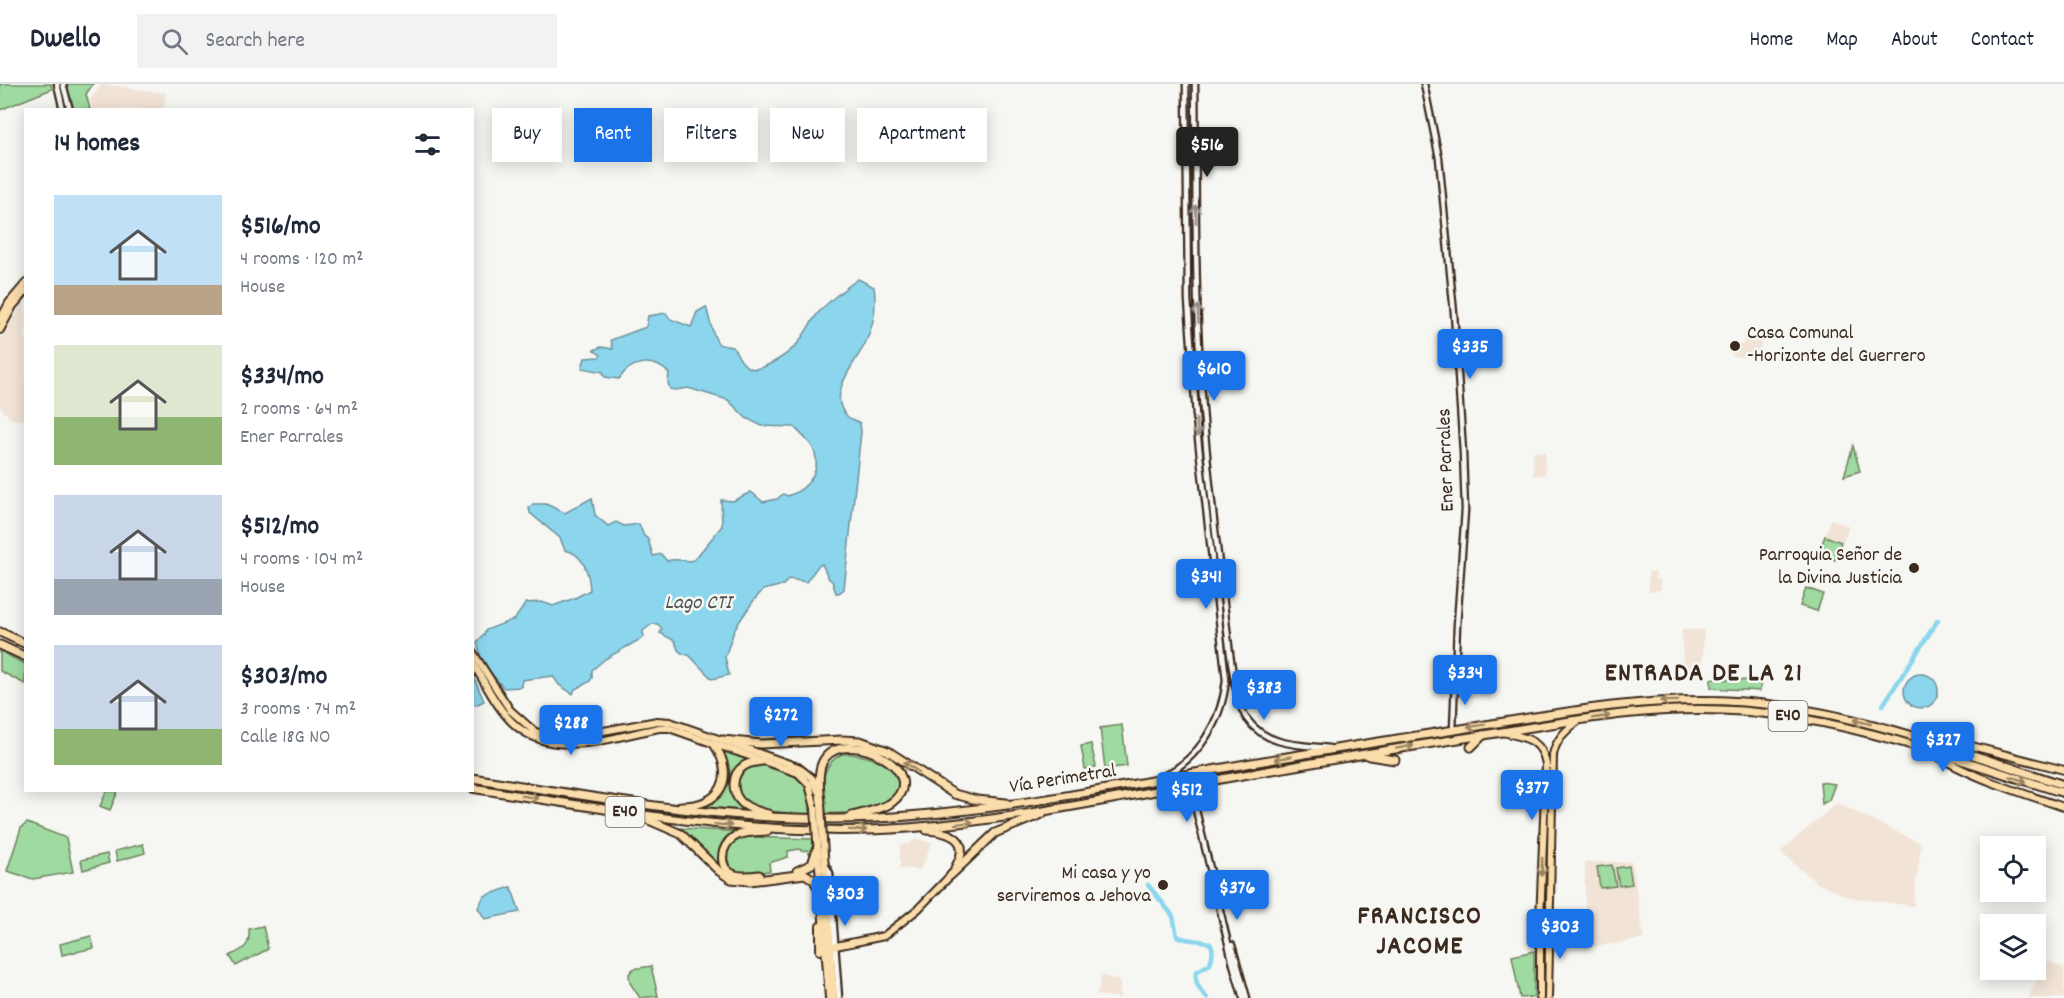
<!DOCTYPE html>
<meta charset="utf-8">
<style>
:root{--surface:#fff;--page:#f2f2f3;--text:#1f2937;--muted:#747a83;--line:#e0e1e3;--accent:#1a73e8}
body{margin:0;font-family:Dekko,sans-serif;background:var(--page);color:var(--text);height:100vh;display:flex;flex-direction:column;font-size:22px;white-space:nowrap}
*{box-sizing:border-box;margin:0}
p{font-size:20px;color:var(--muted)}
.icon{flex:none;width:33px;height:33px;fill:none;stroke:currentColor;stroke-width:2;stroke-linecap:round;stroke-linejoin:round}
.map{position:relative;flex:1;overflow:hidden}
.panel{position:absolute;left:24px;top:24px;width:450px;height:684px;display:flex;flex-direction:column;background:var(--surface);border-radius:0px;box-shadow:0 3px 15px #0003}
.panel>*{flex:none}
.guide{position:absolute;left:492px;top:24px;width:570px;height:54px;display:flex;gap:12px}
.fabs{position:absolute;left:1980px;top:752px;display:grid;gap:12px}
.fabs a{display:grid;place-items:center;width:66px;height:66px;border-radius:0px;background:var(--surface);box-shadow:0 3px 15px #0003;font-size:30px}
.price{position:absolute;translate:-50% -51px;padding:0 14px;border-radius:6px;background:var(--accent);color:#fff;font-size:20px;line-height:39px;filter:drop-shadow(0 2px 3px #0008)}
.price::after{content:'';position:absolute;left:50%;top:36px;width:18px;height:14px;margin-left:-9px;background:inherit;clip-path:polygon(0 0,100% 0,50% 100%)}
.price.selected{background:#222;color:#fff}
ul{padding:0;list-style:none}
li{display:flex;align-items:center;gap:18px;height:150px;padding:0 30px}
li span{display:grid;place-items:center;flex:none;width:168px;height:120px;border-radius:0px;color:#555}
li>.icon{margin-inline-start:auto}
span .icon{width:72px;height:72px;fill:#fffc;stroke-width:1}
li b{font-size:26px}
h2{display:flex;justify-content:space-between;align-items:center;height:72px;padding:0 30px;font-size:26px}
.pill{padding:0 21px;border-radius:0px;background:var(--surface);box-shadow:0 3px 15px #0003;font-size:21px;line-height:54px}
.pill.selected{background:var(--accent);color:#fff}
header{display:flex;align-items:center;gap:36px;box-sizing:border-box;height:84px;padding:0 30px;background:var(--surface);border-bottom:2px solid var(--line)}
header strong{font-size:28px}
nav{display:flex;gap:33px;margin-inline-start:auto;font-size:21px}
.search{width:420px;height:54px;background:var(--page);display:flex;align-items:center;gap:15px;box-sizing:border-box;padding:0 21px;border-radius:0px;color:var(--muted);font-size:22px}
.map>svg:first-child{display:block}
.built{fill:#f2e3d7}
.green{fill:#9fdaa0;stroke:#6d825f;stroke-width:1.5}
.water{fill:#8cd6ed;stroke:#6c919a;stroke-width:1.5}
.lines{fill:none;stroke-linecap:round;stroke-linejoin:round}
.canal{stroke:#8cd6ed;stroke-width:4.5}
.minor-casing{stroke:#3b2a1e;stroke-width:9}
.major-casing{stroke:#3b2a1e;stroke-width:10}
.highway-casing{stroke:#3b2a1e;stroke-width:11}
.minor{stroke:#f6f6f2;stroke-width:4.5}
.major{stroke:#faddab;stroke-width:6}
.highway{stroke:#faddab;stroke-width:7}
.major-bridge-casing{stroke:#3b2a1e;stroke-width:10;stroke-linecap:butt}
.major-bridge{stroke:#faddab;stroke-width:6}
.oneway{stroke:#989088}
.oneway2{stroke:#9a8464}
.poi-dot{fill:#3b2a1e;stroke:#f6f6f2;stroke-width:2}
.labels{text-anchor:middle;dominant-baseline:central;stroke-width:5;stroke-linejoin:round;paint-order:stroke}
.shield{fill:#f6f6f2;stroke:#73675e;stroke-width:1.5}
.shield-label{font-size:18px;font-weight:bold;fill:#3b2a1e}
.poi-label{font-size:20px;fill:#3b2a1e;stroke:#f6f6f2;text-anchor:end}
.street-label{font-size:20px;fill:#3b2a1e;stroke:#f6f6f2}
.water-label{font-size:21px;font-style:italic;fill:#4f5552;stroke:#f6f6f2}
.district-label{font-size:26px;font-weight:bold;letter-spacing:1.5px;fill:#3b2a1e;stroke:#f6f6f2}
</style>
<header>
<strong>Dwello</strong>
<div class="search"><svg class="icon" aria-label="search" viewBox="0 0 24 24"><circle cx="10" cy="10" r="6"/><path d="M15 15l6 6"/></svg>Search here</div>
<nav><a>Home</a><a>Map</a><a>About</a><a>Contact</a></nav>
</header>
<div class="map">
<svg width="2064" height="914" viewBox="0 0 2064 914">
<rect width="100%" height="100%" fill="#f6f6f2"/>
<filter id="ink" filterUnits="userSpaceOnUse"><feTurbulence type="fractalNoise" baseFrequency=".0167" numOctaves="2"/><feDisplacementMap in="SourceGraphic" scale="12" xChannelSelector="R" yChannelSelector="G"/><feConvolveMatrix kernelMatrix="1 2 1 2 8 2 1 2 1" color-interpolation-filters="sRGB"/></filter>
<g filter="url(#ink)">
<g class="built">
<path d="M102 0 166 9 163 25H93L90 15Z"/>
<path d="M25 214V335L19 336 11 335 0 323V256Z"/>
<path d="M1763 249 1758 274 1732 272V265H1737L1738 260H1743L1744 251Z"/>
<rect x="1533" y="368" width="12" height="23"/>
<path d="M1831 435 1849 442 1843 458 1825 451Z"/>
<path d="M1648 488H1655L1656 496H1660L1661 506 1649 507Z"/>
<path d="M1682 546H1704L1702 592 1683 594Z"/>
<path d="M1837 719 1920 759 1921 762 1913 822 1849 813 1817 799 1780 768Z"/>
<path d="M915 755 932 759 920 786 900 784V761L909 760Z"/>
<path d="M1585 778H1632L1644 855 1585 864Z"/>
<path d="M2047 877 2064 884V914H2028Z"/>
<path d="M1102 891 1120 897V914L1097 911Z"/>
</g>
<g class="green">
<path d="M0 0H51L52 5 0 26Z"/>
<path d="M66 0H93L86 10 90 25H72Z"/>
<path d="M1853 362 1860 387 1844 392Z"/>
<path d="M1825 452 1841 458 1835 476 1818 470Z"/>
<path d="M1806 504 1823 510 1817 527 1800 522Z"/>
<path d="M0 567 25 580V600L0 587Z"/>
<path d="M1711 595 1761 597 1760 607 1711 604Z"/>
<path d="M1122 641 1127 682 1105 685 1100 644Z"/>
<path d="M1091 660 1096 683 1085 685 1081 662Z"/>
<path d="M722 666 753 675 738 685 734 712 753 727 706 723C730 708 737 691 722 666Z"/>
<path d="M842 670C863 669 884 677 900 691 899 698 900 705 896 711 884 728 845 730 826 729 822 706 818 682 842 670Z"/>
<path d="M754 681C771 680 800 689 807 707 810 713 810 722 810 730 791 729 736 730 737 702 737 691 746 686 754 681Z"/>
<path d="M1820 698 1835 700 1829 716 1822 720Z"/>
<path d="M107 707H118L110 726 100 722Z"/>
<path d="M27 739 66 754 73 788 33 795 7 787 21 744Z"/>
<path d="M679 744 741 748C730 750 719 760 720 772 720 777 725 785 728 790Z"/>
<path d="M750 753 814 755V770H809L808 766 801 767 800 765 788 767V773L769 779 770 787 742 790 730 784C726 771 727 763 737 755Z"/>
<path d="M143 760 145 769 117 777 115 767Z"/>
<path d="M107 770 109 779 83 786 81 776Z"/>
<path d="M1612 781 1616 802 1600 804 1597 783Z"/>
<path d="M1629 782 1632 800 1619 802 1616 784Z"/>
<path d="M263 842 268 865 236 882 230 872C245 864 250 863 249 845Z"/>
<path d="M91 852 94 864 62 871 60 860Z"/>
<path d="M1534 867V913L1520 914 1512 872Z"/>
<path d="M651 882 658 912 640 914 630 899 629 890 633 885Z"/>
</g>
<g class="water">
<path d="M858 195 874 203C877 223 873 244 864 262 854 280 825 313 848 333 851 335 857 337 860 339L861 348 844 505 839 509H836L832 497 829 495 822 480 818 482 806 498 789 495 783 501 763 506 754 516 735 544 725 573 729 591 712 595 689 571 683 570 678 566 675 557 660 549 662 545 658 540H652L643 547 644 553 605 575 592 586V594L589 598 575 605 573 610 559 601 553 592 522 596 521 603 504 604 489 587 474 594 484 617 475 621 473 619 472 577 480 570 477 558 484 551 486 546 515 535 526 519 542 518 553 522 575 514 590 506C589 488 584 470 565 466L560 454 530 429 529 424 533 420H546L565 429 592 414 595 431 608 442 616 438 624 442 639 440 644 452 648 455 653 472 661 470 667 477C679 473 685 479 694 476L722 442 721 416 733 417 751 408 763 418 777 415 783 410 788 412C808 405 823 386 813 364 809 357 800 349 794 343L762 342 746 334 728 316 688 304 676 306 670 305 668 299 669 289C653 274 631 276 619 295L605 293 603 288 582 284 585 274 599 273 601 271 594 266 601 263 613 265 611 256 646 243 648 232 666 229 670 235 691 243 697 228 706 223C709 231 713 256 719 260 722 262 729 262 733 263 738 270 741 281 750 284 762 289 791 268 798 259 806 249 811 237 819 228 831 215 844 205 858 195Z"/>
<circle cx="1921" cy="607" r="17"/>
<path d="M511 803 520 828 485 835 478 824 484 812Z"/>
</g>
<g class="lines">
<g class="canal">
<path d="M1883 621 1938 536"/>
<path d="M1148 801 1173 832 1177 852C1195 862 1221 847 1210 880L1196 888C1194 899 1200 907 1207 914"/>
</g>
<g class="minor-casing">
<g id="minor">
<path d="M57 0 63 26"/>
<path d="M63 0 70 26"/>
<path d="M1195 0C1196 69 1195 139 1197 208 1199 312 1211 417 1224 520 1228 548 1232 613 1247 635 1266 662 1299 661 1329 664"/>
<path d="M1424 0 1439 74 1454 229 1463 368 1465 426 1457 541 1453 646"/>
<path d="M1161 693C1199 676 1222 636 1226 596L1197 346 1188 216 1186 0"/>
<path d="M1190 701 1233 880 1243 914"/>
<path d="M825 780 830 789 839 914"/>
<path d="M1232 861 1247 914"/>
</g>
</g>
<g class="major-casing">
<g id="major">
<path d="M0 236 9 219 26 199"/>
<path d="M0 246 13 222 26 207"/>
<path d="M472 567 510 626 535 648 566 654 657 637 670 638 798 683 812 694 818 707"/>
<path d="M472 578C485 598 496 623 513 639 553 677 612 653 659 644H669L798 689 809 700 815 724"/>
<path d="M1503 648C1525 654 1541 654 1546 680L1540 838V914"/>
<path d="M1945 660H1964L2064 686"/>
<path d="M1933 669C1967 692 2024 710 2064 723"/>
<path d="M823 756 834 914"/>
<path d="M817 757 829 914"/>
<path d="M820 842V867"/>
<path d="M831 863 884 852 918 825 951 791"/>
<path d="M1548 914 1553 671C1556 655 1566 646 1578 637"/>
</g>
</g>
<g class="highway-casing">
<g id="highway">
<path d="M0 548 26 560"/>
<path d="M0 561 26 573"/>
<path d="M723 656 761 660 842 656 860 657 888 667 954 710 977 716 1006 719"/>
<path d="M1471 663 1483 651"/>
<path d="M1369 672 1395 676"/>
<path d="M762 677C756 678 750 678 744 682 731 690 731 709 742 719 749 725 759 728 768 730"/>
<path d="M472 694C617 717 761 744 908 732 1011 724 1111 704 1212 686 1295 671 1378 658 1461 645 1554 630 1648 611 1743 618 1854 626 1959 667 2064 701"/>
<path d="M472 704C617 727 761 755 908 744 1002 737 1095 718 1188 701 1287 683 1386 666 1484 651 1570 637 1656 620 1742 627 1854 636 1958 676 2064 709"/>
<path d="M821 719C820 706 816 686 825 674 849 643 933 688 891 719 880 726 864 729 852 732"/>
<path d="M681 722C722 722 736 693 714 660"/>
<path d="M644 734 681 750 719 787 731 795 750 797 805 790 814 796 821 810"/>
<path d="M927 746C952 748 972 756 955 784"/>
<path d="M797 787 812 780 817 765"/>
<path d="M759 791C752 792 743 793 735 791 717 785 720 762 734 753 743 747 756 748 767 747"/>
<path d="M951 791 995 749 1042 730"/>
</g>
</g>
<use href="#minor" class="minor"/>
<use href="#major" class="major"/>
<use href="#highway" class="highway"/>
<g class="major-bridge-casing">
<g id="major-bridge">
<path d="M821 719 823 756"/>
<path d="M815 724 817 757"/>
</g>
</g>
<use href="#major-bridge" class="major-bridge"/>
</g>
<defs><path id="oneway-shaft" d="M-6 0H5M1.5-3L5.5 0L1.5 3" fill="none" stroke-width="1.6" stroke-linecap="round" stroke-linejoin="round" transform="scale(1.5)"/></defs>
<g class="oneway">
<use href="#oneway-shaft" transform="translate(1196 130) rotate(-91)"/>
<use href="#oneway-shaft" transform="translate(1198 230) rotate(-93)"/>
<use href="#oneway-shaft" transform="translate(1197 344) rotate(85)"/>
</g>
<g class="oneway2">
<use href="#oneway-shaft" transform="translate(1669 617) rotate(179)"/>
<use href="#oneway-shaft" transform="translate(1601 633) rotate(-8)"/>
<use href="#oneway-shaft" transform="translate(1862 638) rotate(-167)"/>
<use href="#oneway-shaft" transform="translate(1476 642) rotate(171)"/>
<use href="#oneway-shaft" transform="translate(1405 663) rotate(-10)"/>
<use href="#oneway-shaft" transform="translate(1283 674) rotate(170)"/>
<use href="#oneway-shaft" transform="translate(911 683) rotate(-146)"/>
<use href="#oneway-shaft" transform="translate(2018 695) rotate(17)"/>
<use href="#oneway-shaft" transform="translate(530 713) rotate(9)"/>
<use href="#oneway-shaft" transform="translate(964 739) rotate(-7)"/>
<use href="#oneway-shaft" transform="translate(723 741) rotate(5)"/>
<use href="#oneway-shaft" transform="translate(858 746) rotate(1)"/>
<use href="#oneway-shaft" transform="translate(1542 783) rotate(92)"/>
</g>
</g>
<g class="poi-dot">
<circle cx="1735" cy="262" r="6"/>
<circle cx="1914" cy="484" r="6"/>
<circle cx="1163" cy="801" r="6"/>
</g>
<g class="labels">
<g class="shield">
<rect x="1768.5" y="617" width="39" height="30" rx="4.5"/>
<rect x="605.5" y="713" width="39" height="30" rx="4.5"/>
</g>
<g class="shield-label">
<text x="1788" y="632">E40</text>
<text x="625" y="728">E40</text>
</g>
<g class="poi-label">
<text x="1747" y="250" text-anchor="start">Casa Comunal<tspan x="1747" dy="23">-Horizonte del Guerrero</tspan></text>
<text x="1902" y="472">Parroquia Señor de<tspan x="1902" dy="23">la Divina Justicia</tspan></text>
<text x="1151" y="790">Mi casa y yo<tspan x="1151" dy="23">serviremos a Jehova</tspan></text>
</g>
<g class="street-label">
<text transform="translate(1447 376) rotate(-92)">Ener Parrales</text>
<text transform="translate(1063 696) rotate(-9)">Vía Perimetral</text>
</g>
<g class="water-label">
<text x="698" y="520">Lago CTI</text>
</g>
<g class="district-label">
<text x="1704" y="590">ENTRADA DE LA 21</text>
<text x="1420" y="833">FRANCISCO<tspan x="1420" dy="30">JACOME</tspan></text>
</g>
</g>
</svg>
<div class="fabs">
<a><svg class="icon" aria-label="locate" viewBox="0 0 24 24"><circle cx="12" cy="12" r="6"/><path d="M12 2v4M12 18v4M2 12h4M18 12h4"/></svg></a>
<a><svg class="icon" aria-label="layers" viewBox="0 0 24 24"><path d="M12 4l9 5-9 5-9-5zM3 14l9 5 9-5"/></svg></a>
</div>
<b class="price selected" style="left:1207px;top:94px">$516</b>
<b class="price" style="left:1470px;top:296px">$335</b>
<b class="price" style="left:1214px;top:318px">$610</b>
<b class="price" style="left:1206px;top:526px">$341</b>
<b class="price" style="left:1465px;top:622px">$334</b>
<b class="price" style="left:1264px;top:637px">$383</b>
<b class="price" style="left:781px;top:664px">$272</b>
<b class="price" style="left:571px;top:672px">$288</b>
<b class="price" style="left:1943px;top:689px">$327</b>
<b class="price" style="left:1532px;top:737px">$377</b>
<b class="price" style="left:1187px;top:739px">$512</b>
<b class="price" style="left:1237px;top:837px">$376</b>
<b class="price" style="left:845px;top:843px">$303</b>
<b class="price" style="left:1560px;top:876px">$303</b>
<div class="guide">
<a class="pill">Buy</a>
<a class="pill selected">Rent</a>
<a class="pill">Filters</a>
<a class="pill">New</a>
<a class="pill">Apartment</a>
</div>
<section class="panel">
<h2>14 homes<svg class="icon" aria-label="filters" viewBox="0 0 24 24"><path d="M4 7h16M4 17h16"/><circle cx="9" cy="7" r="2"/><circle cx="15" cy="17" r="2"/></svg></h2>
<ul>
<li><span style="background:linear-gradient(#bfe0f5 75%,#b9a48a 0)"><svg class="icon" aria-label="home" viewBox="0 0 24 24"><path d="M3 11l9-7 9 7M6 9v11h12V9"/></svg></span><div><b>$516/mo</b><p>4 rooms · 120 m²</p><p>House</p></div></li>
<li><span style="background:linear-gradient(#dfe7d0 60%,#8fb573 0)"><svg class="icon" aria-label="home" viewBox="0 0 24 24"><path d="M3 11l9-7 9 7M6 9v11h12V9"/></svg></span><div><b>$334/mo</b><p>2 rooms · 64 m²</p><p>Ener Parrales</p></div></li>
<li><span style="background:linear-gradient(#c9d6e8 70%,#9aa5b1 0)"><svg class="icon" aria-label="home" viewBox="0 0 24 24"><path d="M3 11l9-7 9 7M6 9v11h12V9"/></svg></span><div><b>$512/mo</b><p>4 rooms · 104 m²</p><p>House</p></div></li>
<li><span style="background:linear-gradient(#c9d6e8 70%,#8fb573 0)"><svg class="icon" aria-label="home" viewBox="0 0 24 24"><path d="M3 11l9-7 9 7M6 9v11h12V9"/></svg></span><div><b>$303/mo</b><p>3 rooms · 74 m²</p><p>Calle 18G NO</p></div></li>
</ul>
</section>
</div>
